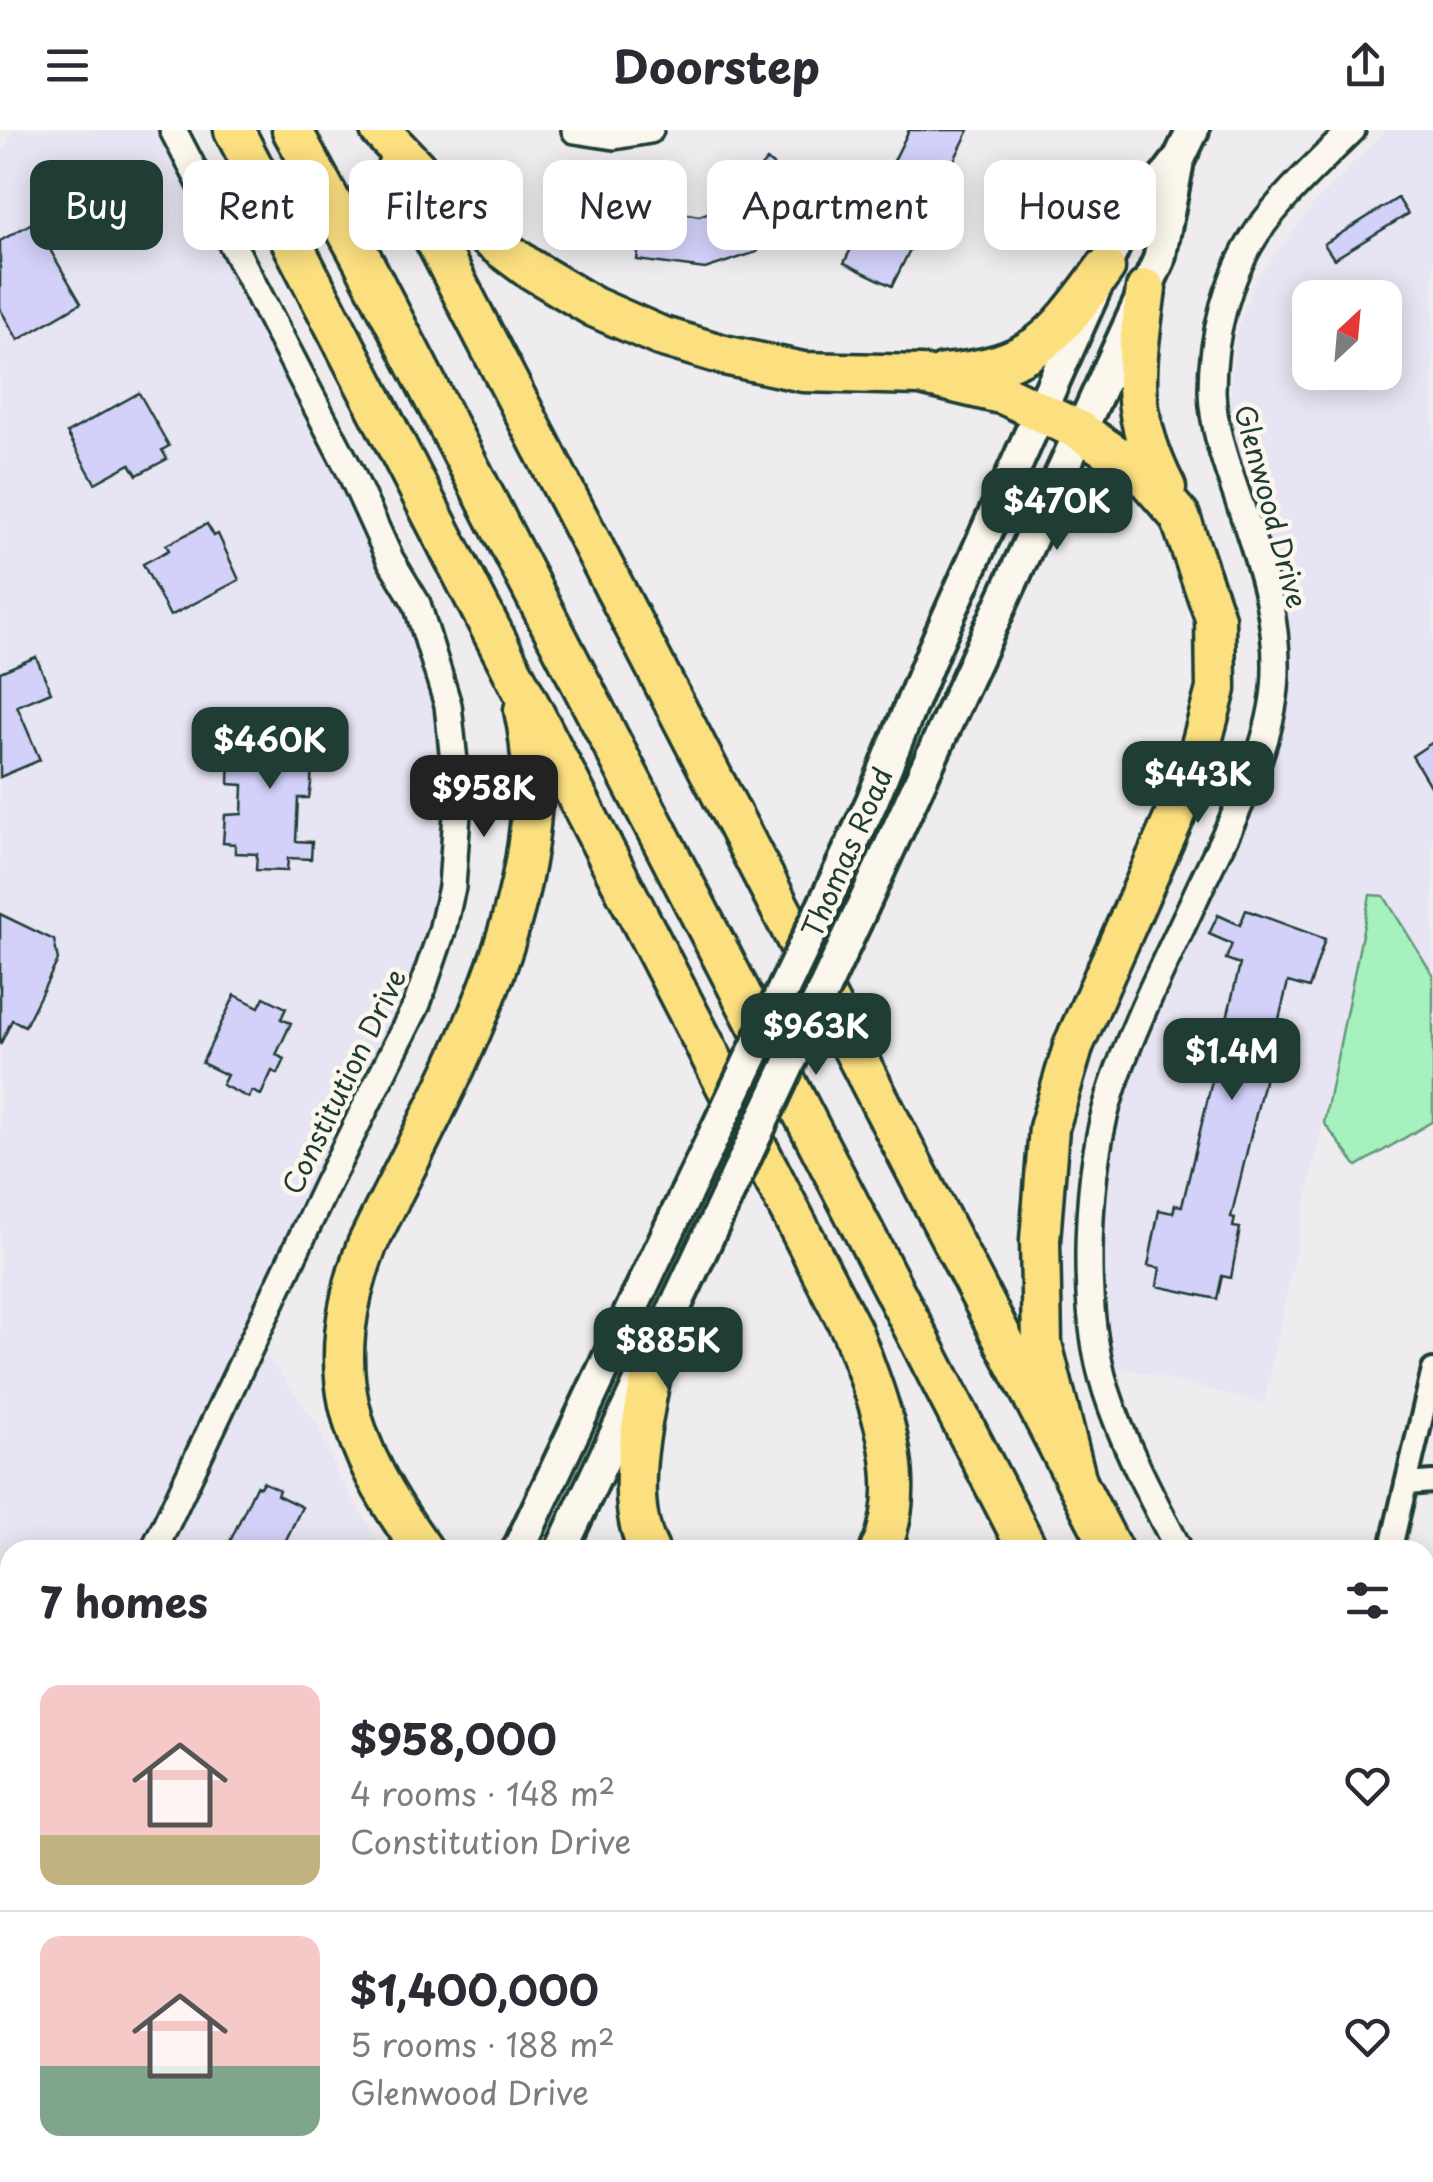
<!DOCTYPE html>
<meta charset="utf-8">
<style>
:root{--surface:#fff;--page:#f2f2f3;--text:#2b2b33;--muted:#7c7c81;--line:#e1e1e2;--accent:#1f3d34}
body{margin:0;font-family:"Playpen Sans",sans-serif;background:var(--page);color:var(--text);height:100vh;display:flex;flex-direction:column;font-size:38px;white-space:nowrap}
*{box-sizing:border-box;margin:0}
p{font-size:32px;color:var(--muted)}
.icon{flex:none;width:55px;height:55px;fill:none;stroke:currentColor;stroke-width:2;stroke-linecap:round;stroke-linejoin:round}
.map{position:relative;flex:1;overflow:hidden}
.side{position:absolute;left:0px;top:1410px;width:1435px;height:642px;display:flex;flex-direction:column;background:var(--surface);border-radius:30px 30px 0 0;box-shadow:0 5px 25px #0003}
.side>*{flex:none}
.guide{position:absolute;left:30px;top:30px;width:1375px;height:90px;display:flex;gap:20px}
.needle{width:65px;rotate:26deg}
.fabs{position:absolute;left:1292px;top:150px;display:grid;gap:20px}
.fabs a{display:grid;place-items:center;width:110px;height:110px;border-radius:20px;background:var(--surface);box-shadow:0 5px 25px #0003;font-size:50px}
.price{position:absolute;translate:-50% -85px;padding:0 22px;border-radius:20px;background:var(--accent);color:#fff;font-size:32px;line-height:65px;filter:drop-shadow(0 2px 5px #0008)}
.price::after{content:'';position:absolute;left:50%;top:60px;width:30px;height:22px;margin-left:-15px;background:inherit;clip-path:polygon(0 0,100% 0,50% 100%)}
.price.on{background:#222;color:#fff}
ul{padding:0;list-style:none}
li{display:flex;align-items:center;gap:30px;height:250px;padding:0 40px}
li+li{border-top:2px solid var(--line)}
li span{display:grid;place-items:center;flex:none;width:280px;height:200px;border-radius:20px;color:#555}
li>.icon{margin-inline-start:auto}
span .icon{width:120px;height:120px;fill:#fffc;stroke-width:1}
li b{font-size:42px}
h2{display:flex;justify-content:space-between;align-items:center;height:120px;padding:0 40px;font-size:42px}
.tag{padding:0 35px;border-radius:20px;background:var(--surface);box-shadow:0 5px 25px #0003;font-size:35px;line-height:90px}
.tag.on{background:var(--accent);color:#fff}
header{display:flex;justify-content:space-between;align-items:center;height:130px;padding:0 40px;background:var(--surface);font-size:45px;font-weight:700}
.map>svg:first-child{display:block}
.built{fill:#e7e4f3;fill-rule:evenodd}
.green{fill:#a7f1bf;stroke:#63977a;stroke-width:2.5}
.water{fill:#82d0e0;stroke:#5a959b;stroke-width:2.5}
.building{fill:#d3d1fa;stroke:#1f3d34;stroke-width:2.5}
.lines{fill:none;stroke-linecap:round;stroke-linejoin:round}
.minor-casing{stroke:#1f3d34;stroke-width:28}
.tertiary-casing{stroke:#1f3d34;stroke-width:32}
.secondary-casing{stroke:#1f3d34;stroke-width:38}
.motorway-casing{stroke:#1f3d34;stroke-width:45}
.minor{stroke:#fbf7ec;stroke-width:20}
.tertiary{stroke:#fbf7ec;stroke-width:25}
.secondary{stroke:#fbf7ec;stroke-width:30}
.motorway{stroke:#fce080;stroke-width:38}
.secondary-bridge-casing{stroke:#1f3d34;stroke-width:38;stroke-linecap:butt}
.secondary-bridge{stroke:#fbf7ec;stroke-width:30}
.labels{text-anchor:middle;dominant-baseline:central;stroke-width:9;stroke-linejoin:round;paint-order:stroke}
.street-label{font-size:28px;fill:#1f3d34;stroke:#fbf7ec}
</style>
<header><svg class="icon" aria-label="menu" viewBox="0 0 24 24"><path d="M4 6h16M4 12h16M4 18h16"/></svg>Doorstep<svg class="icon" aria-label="share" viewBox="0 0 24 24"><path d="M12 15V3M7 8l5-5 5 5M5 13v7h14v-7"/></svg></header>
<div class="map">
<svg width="1433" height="2052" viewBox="0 0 1433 2052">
<rect width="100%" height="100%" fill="#efecf0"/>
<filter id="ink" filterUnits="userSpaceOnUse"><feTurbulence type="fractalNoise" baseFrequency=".01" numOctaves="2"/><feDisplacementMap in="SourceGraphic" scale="20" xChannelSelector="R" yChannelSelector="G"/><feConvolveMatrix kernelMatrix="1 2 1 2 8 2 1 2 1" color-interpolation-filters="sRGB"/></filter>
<g filter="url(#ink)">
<g class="built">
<path d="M13 0H156L401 466 416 503 437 577 448 693 439 769 409 863 143 1420H10V1697L4 1709 0 1708V28Z"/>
<path d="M1386 0H1433V845L1385 766H1370L1264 1273 1108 1234 1096 1124 1103 1037 1133 922 1282 575 1230 275 1235 209 1253 154 1313 75ZM1310 168H1385V242H1310Z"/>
<path d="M261 1218 318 1295 336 1342 384 1420H165Z"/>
<path d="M272 2042H698V2043L693 2052H267Z"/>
<path d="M1221 2043 1226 2052H988L968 2043Z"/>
</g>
<path class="green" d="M1370 765 1384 766 1433 845V991L1357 1036 1324 993Z"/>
<path class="water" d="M717 2042 875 2043 876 2052H712Z"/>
<g class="building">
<path d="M909 0H969L892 156 844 133Z"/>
<path d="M767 30 804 63 757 122 705 139 637 130 643 76 699 86 725 77Z"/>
<path d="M1398 68 1408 84 1334 129 1324 114Z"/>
<path d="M34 92 81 173 18 210 0 179V111Z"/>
<path d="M139 263 169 316 162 320 167 329 137 345 130 334 95 353 67 303Z"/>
<path d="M207 394 214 406 218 404 239 450 170 486 143 434 169 420 166 415Z"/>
<path d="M36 527 51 562 17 576 40 630 0 647V542Z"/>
<path d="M231 593 313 596 311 654 309 668H298L296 711 312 712 311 729 288 728 287 741 256 740 257 724 235 723V714L223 713 225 685 242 684 243 655 229 654Z"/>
<path d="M1433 612V661L1412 626Z"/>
<path d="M1246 780 1325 809 1309 858 1288 852 1231 1087 1235 1088 1233 1097 1240 1098 1231 1148 1222 1146 1217 1169 1157 1156 1160 1138 1148 1136 1159 1080 1173 1083 1175 1075 1182 1076 1240 834 1226 829 1232 814 1209 804 1218 785 1240 795Z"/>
<path d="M0 784 54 810 58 830 25 896 12 890 0 915Z"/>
<path d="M235 865 259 877 264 867 286 878 281 889 291 893 276 925 285 929 278 944 272 941 261 965 252 961 249 968 222 955 227 945 202 933Z"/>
<path d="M263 1352 279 1360 277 1365 302 1377 281 1420H226L256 1356 260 1357Z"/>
</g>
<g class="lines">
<g class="minor-casing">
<g id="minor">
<path d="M1406 1354 1433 1352"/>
<path d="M1394 1420 1393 1409 1433 1240"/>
<path d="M1425 1497 1433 1513"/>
<path d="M0 1518 10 1525"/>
<path d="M1425 1618 1433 1617"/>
<path d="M1232 2042 1237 2052"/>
</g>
</g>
<g class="tertiary-casing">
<g id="tertiary">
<path d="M575 0 614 6 650 0"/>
<path d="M154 1420 328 1052 417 874 442 801 452 757 458 669 448 575 417 474 390 429 350 341 173 0"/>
<path d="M1179 1420C1152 1368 1124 1316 1106 1260 1080 1177 1085 1038 1113 956 1135 891 1167 829 1196 766 1226 700 1267 633 1275 559 1281 497 1262 438 1242 380 1229 342 1213 302 1212 261 1212 207 1227 146 1258 101 1284 64 1320 32 1352 0"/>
<path d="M1425 1907 1433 1922"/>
</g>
</g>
<g class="secondary-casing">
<g id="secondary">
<path d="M825 772 872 671 933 521 1117 110 1179 29 1193 0"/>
<path d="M856 791 1159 130 1177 37"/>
<path d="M518 1420 686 1064"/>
<path d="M561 1420 721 1079"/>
<path d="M235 2052 240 2042"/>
</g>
</g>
<g class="motorway-casing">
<g id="motorway">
<path d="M234 0 852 1201C877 1268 913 1350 880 1420"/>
<path d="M292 0 362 129 1028 1420"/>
<path d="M380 0 468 93 527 137 594 177 660 206 724 225 803 242 921 245 1005 265 1080 301 1141 342 1180 387 1215 488 1216 559 1193 645 1074 914 1049 998 1040 1110 1042 1214 1077 1352"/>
<path d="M397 37 1112 1420"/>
<path d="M1146 159C1135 241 1127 281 1166 358"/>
<path d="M944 244C1035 236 1053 208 1105 138"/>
<path d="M423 1420C348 1316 320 1240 367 1115 443 958 565 761 524 580"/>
<path d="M649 1420C620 1365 646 1277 656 1218"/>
<path d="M1425 2025 1433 2040"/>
<path d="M1348 2042 1353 2052"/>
</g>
</g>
<use href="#minor" class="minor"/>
<use href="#tertiary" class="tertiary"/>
<use href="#secondary" class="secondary"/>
<use href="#motorway" class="motorway"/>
<g class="secondary-bridge-casing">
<g id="secondary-bridge">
<path d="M686 1064 825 772"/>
<path d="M721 1079 856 791"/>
</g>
</g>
<use href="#secondary-bridge" class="secondary-bridge"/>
</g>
</g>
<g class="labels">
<g class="street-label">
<text transform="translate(1272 376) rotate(75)">Glenwood Drive</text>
<text transform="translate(846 722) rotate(-66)">Thomas Road</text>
<text transform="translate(343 951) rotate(-64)">Constitution Drive</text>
</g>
</g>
</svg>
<div class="fabs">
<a><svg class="needle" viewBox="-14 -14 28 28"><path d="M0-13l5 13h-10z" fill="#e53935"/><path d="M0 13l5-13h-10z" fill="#7c7c81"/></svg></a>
</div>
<b class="price" style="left:1057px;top:423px">$470K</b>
<b class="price" style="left:270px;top:662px">$460K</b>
<b class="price" style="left:1198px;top:696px">$443K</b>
<b class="price on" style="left:484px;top:710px">$958K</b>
<b class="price" style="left:816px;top:948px">$963K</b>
<b class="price" style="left:1232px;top:973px">$1.4M</b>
<b class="price" style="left:668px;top:1262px">$885K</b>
<div class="guide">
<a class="tag on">Buy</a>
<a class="tag">Rent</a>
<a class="tag">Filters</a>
<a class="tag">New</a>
<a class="tag">Apartment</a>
<a class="tag">House</a>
</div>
<section class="side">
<h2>7 homes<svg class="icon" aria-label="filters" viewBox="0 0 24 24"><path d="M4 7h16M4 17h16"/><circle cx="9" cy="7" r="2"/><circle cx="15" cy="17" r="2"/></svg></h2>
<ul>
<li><span style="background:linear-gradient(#f6c9c9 75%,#c2b280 0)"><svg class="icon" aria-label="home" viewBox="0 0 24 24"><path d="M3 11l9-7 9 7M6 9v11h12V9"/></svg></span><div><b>$958,000</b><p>4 rooms · 148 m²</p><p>Constitution Drive</p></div><svg class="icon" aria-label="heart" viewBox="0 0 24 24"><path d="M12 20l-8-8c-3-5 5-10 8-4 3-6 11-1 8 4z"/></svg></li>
<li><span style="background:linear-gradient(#f6c9c9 65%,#7fa58c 0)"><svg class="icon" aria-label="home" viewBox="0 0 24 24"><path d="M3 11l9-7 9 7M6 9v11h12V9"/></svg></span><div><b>$1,400,000</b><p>5 rooms · 188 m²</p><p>Glenwood Drive</p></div><svg class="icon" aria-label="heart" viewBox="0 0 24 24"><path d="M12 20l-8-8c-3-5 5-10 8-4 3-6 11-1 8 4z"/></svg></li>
</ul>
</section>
</div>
